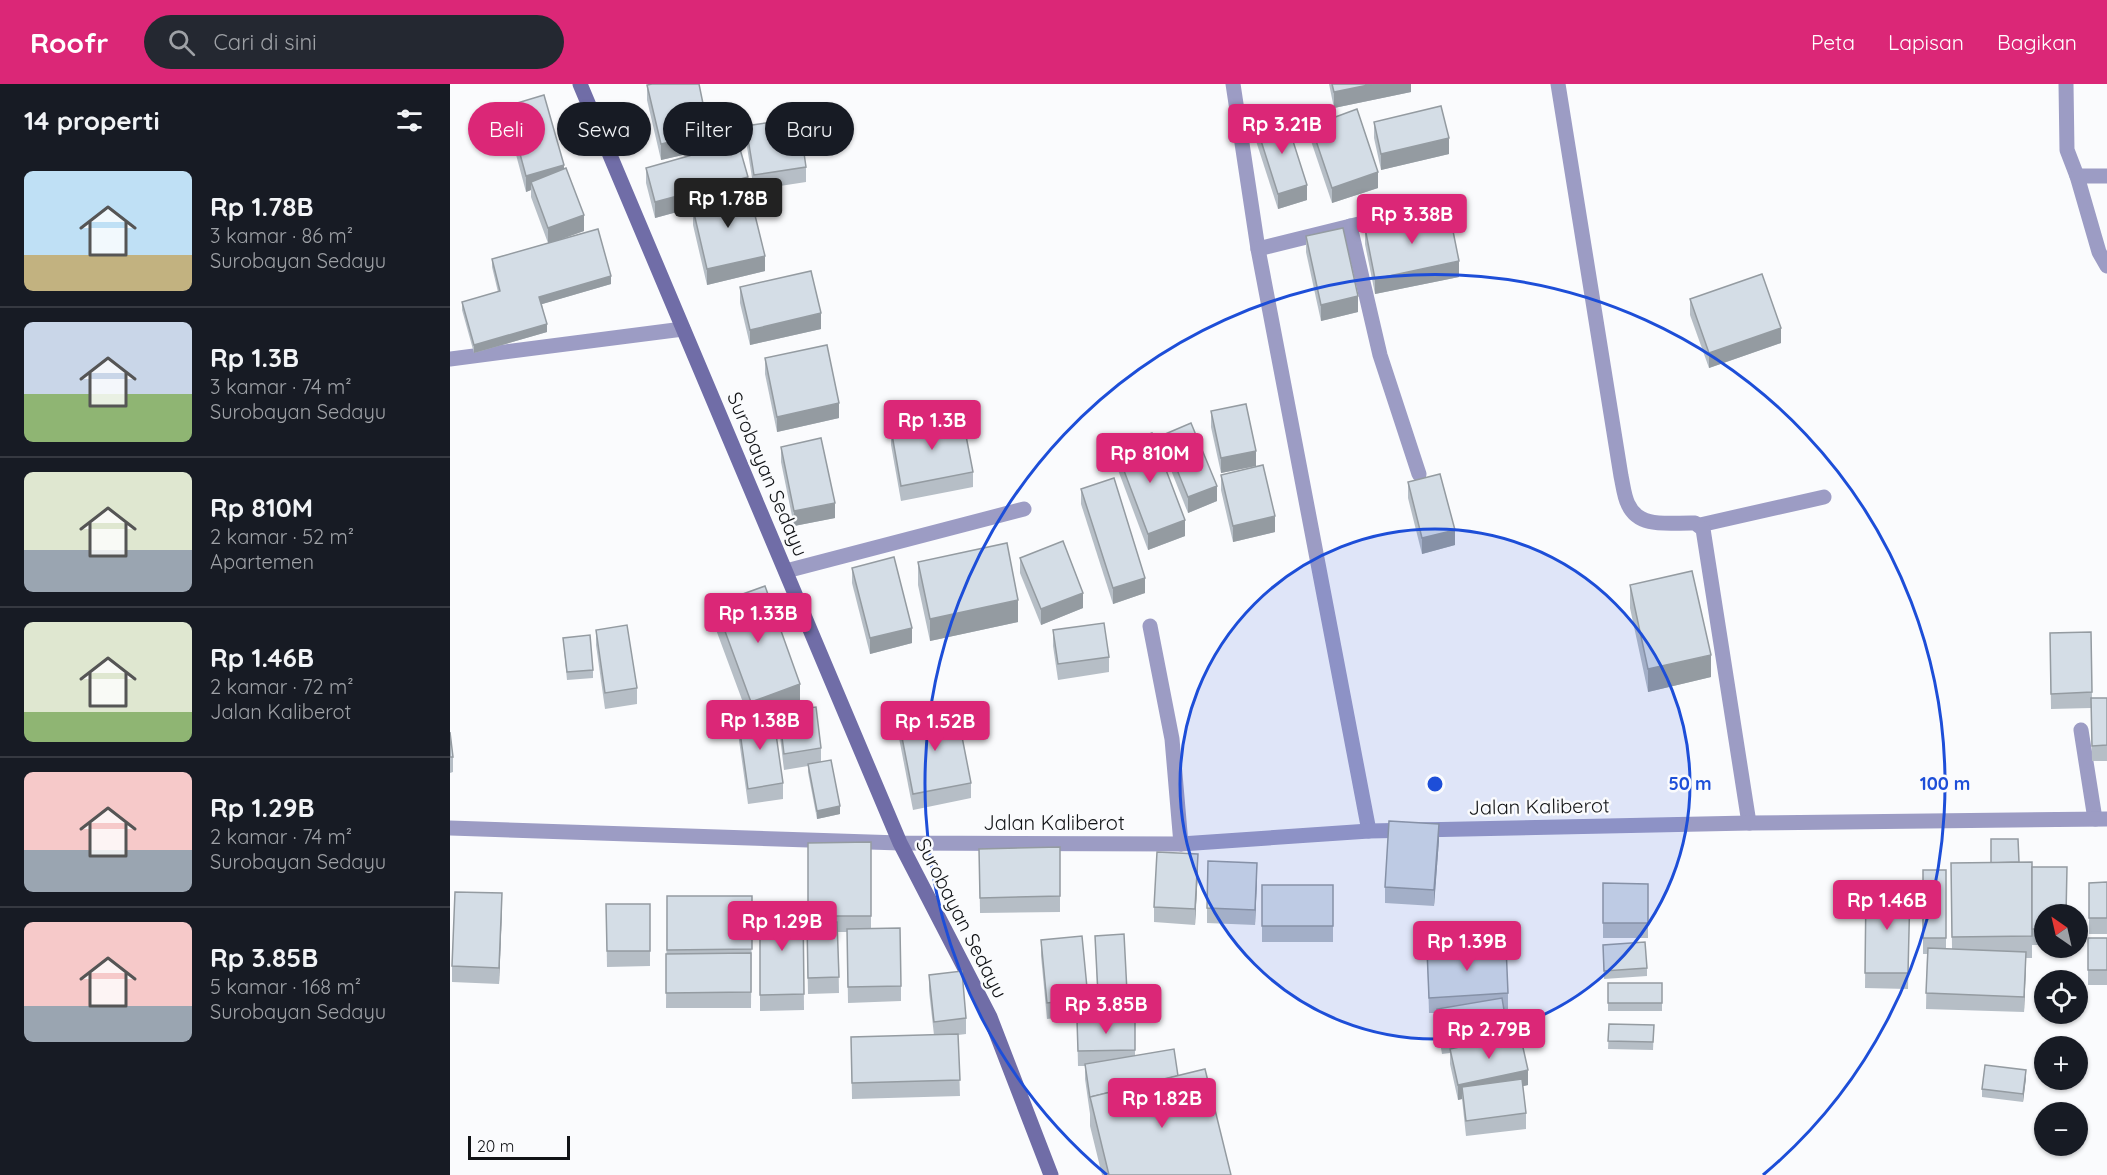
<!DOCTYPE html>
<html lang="id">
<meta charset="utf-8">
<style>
:root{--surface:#171b24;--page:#242831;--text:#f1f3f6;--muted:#9ea1a6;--line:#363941;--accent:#db2777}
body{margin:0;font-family:Quicksand,sans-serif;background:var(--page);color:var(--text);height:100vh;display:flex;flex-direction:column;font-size:22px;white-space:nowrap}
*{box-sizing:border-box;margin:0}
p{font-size:20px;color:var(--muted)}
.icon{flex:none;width:33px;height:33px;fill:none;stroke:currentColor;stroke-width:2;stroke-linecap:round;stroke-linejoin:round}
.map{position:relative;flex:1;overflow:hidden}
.side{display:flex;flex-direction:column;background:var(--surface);width:450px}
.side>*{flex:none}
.hud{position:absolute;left:18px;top:18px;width:570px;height:54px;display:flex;gap:12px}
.needle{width:39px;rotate:326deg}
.buttons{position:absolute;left:1584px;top:820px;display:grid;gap:12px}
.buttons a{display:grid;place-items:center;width:54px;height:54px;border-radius:50%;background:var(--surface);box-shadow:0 2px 4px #0004;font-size:30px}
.scale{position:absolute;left:18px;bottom:15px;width:102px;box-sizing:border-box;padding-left:6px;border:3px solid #111316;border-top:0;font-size:16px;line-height:21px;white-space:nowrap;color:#111316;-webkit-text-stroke:4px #fafbfd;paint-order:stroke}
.price{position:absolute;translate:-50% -51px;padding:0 14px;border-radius:6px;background:var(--accent);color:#fff;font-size:20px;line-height:39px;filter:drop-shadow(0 2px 3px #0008)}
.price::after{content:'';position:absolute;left:50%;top:36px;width:18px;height:14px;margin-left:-9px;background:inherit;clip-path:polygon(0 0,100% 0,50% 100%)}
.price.active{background:#222;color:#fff}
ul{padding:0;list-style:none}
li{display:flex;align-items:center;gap:18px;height:150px;padding:0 24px}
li+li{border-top:2px solid var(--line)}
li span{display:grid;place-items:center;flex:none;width:168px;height:120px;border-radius:9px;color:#555}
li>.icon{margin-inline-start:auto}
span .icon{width:72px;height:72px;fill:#fffc;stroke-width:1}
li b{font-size:26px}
h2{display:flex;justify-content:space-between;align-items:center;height:72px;padding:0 24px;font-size:26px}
.tag{padding:0 21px;border-radius:27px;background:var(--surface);box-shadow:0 2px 4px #0004;font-size:21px;line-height:54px}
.tag.active{background:var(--accent);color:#fff}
header{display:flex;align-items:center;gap:36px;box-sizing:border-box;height:84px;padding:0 30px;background:var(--accent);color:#fff}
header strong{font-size:28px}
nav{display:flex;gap:33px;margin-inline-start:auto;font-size:21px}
.search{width:420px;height:54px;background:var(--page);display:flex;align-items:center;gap:15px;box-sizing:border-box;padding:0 21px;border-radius:33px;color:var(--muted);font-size:22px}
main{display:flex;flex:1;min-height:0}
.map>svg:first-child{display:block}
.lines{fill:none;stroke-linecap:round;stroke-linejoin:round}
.lane{stroke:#9c9cc4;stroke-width:15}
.street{stroke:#9c9cc4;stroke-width:15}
.secondary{stroke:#706da7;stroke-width:15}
.wall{fill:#b6bec6}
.shaded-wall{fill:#949ba1}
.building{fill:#d4dde6;stroke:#949ba1;stroke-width:1.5}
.ring{fill:none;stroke:#1d4ed8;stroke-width:3}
.labels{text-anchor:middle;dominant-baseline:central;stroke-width:5;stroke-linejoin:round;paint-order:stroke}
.street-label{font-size:20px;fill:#111316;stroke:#fafbfd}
.centre{fill:#1d4ed8;stroke:#fafbfd;stroke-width:3}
.ring-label{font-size:18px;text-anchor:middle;font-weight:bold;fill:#1d4ed8;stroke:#fafbfd;stroke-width:5;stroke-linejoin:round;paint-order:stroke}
</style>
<header>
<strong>Roofr</strong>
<div class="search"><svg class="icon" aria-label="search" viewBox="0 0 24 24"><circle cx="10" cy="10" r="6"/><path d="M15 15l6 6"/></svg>Cari di sini</div>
<nav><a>Peta</a><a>Lapisan</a><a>Bagikan</a></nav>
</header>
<main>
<section class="side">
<h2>14 properti<svg class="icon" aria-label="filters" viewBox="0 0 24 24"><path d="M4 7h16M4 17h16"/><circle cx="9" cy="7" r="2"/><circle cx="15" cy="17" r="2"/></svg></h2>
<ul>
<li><span style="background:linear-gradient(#bfe0f5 70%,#c2b280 0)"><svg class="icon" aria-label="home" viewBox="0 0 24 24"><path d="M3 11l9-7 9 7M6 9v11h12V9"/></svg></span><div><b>Rp 1.78B</b><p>3 kamar · 86 m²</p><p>Surobayan Sedayu</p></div></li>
<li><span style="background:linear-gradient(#c9d6e8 60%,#8fb573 0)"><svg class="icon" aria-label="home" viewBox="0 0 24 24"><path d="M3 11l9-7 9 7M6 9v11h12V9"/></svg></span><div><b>Rp 1.3B</b><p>3 kamar · 74 m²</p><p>Surobayan Sedayu</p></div></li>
<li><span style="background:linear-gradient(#dfe7d0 65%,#9aa5b1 0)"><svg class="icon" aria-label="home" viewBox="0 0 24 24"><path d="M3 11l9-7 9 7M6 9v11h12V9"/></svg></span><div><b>Rp 810M</b><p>2 kamar · 52 m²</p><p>Apartemen</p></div></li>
<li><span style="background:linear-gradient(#dfe7d0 75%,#8fb573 0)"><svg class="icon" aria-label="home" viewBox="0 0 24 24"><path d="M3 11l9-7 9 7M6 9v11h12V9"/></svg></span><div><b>Rp 1.46B</b><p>2 kamar · 72 m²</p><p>Jalan Kaliberot</p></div></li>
<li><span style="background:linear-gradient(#f6c9c9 65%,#9aa5b1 0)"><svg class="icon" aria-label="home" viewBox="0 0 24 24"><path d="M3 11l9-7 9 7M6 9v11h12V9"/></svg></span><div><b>Rp 1.29B</b><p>2 kamar · 74 m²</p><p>Surobayan Sedayu</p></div></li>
<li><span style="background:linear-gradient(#f6c9c9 70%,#9aa5b1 0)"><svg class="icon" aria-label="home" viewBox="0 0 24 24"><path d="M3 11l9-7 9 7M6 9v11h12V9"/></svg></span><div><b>Rp 3.85B</b><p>5 kamar · 168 m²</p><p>Surobayan Sedayu</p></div></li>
</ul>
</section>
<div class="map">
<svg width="1657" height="1091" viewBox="0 0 1657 1091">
<rect width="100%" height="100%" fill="#fafbfd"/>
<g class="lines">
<g class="lane">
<path d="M1250 441 1374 413"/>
<path d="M700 542 722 655 731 760"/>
</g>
<g class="street">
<path d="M783 0 808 165 919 747"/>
<path d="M1108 0 1171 392C1173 401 1174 412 1178 420 1189 446 1222 438 1245 439L1253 445 1299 739"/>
<path d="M1616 0 1617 66 1627 92"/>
<path d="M1657 92H1627L1649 168 1657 182"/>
<path d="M900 142 930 271 969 390"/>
<path d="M808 165 994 119"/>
<path d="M0 275 233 245"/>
<path d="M336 487 574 425"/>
<path d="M1631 646 1645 735"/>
<path d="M0 744 450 759 731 760 919 747 1299 739 1657 735"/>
</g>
<path class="secondary" d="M130 0 450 759 540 933 601 1091"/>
</g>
<g class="wall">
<path d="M879 0H961V8L884 24Z"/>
<path d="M197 1 259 65 211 76 197 16Z"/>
<path d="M57 22 114 85 134 147 100 159 161 200 92 220 97 248 24 269 12 226V218L48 208 42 183V175L98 159 81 113V106L76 108 57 37Z"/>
<path d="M924 38 999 70 931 86 924 54Z"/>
<path d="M806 41 857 116 828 125 806 57Z"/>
<path d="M296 42 356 83V98L304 106 296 57Z"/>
<path d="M861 42 928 104 882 119 861 57Z"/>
<path d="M196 84 298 109 288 111 315 187 257 201 243 141V125L249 124V122L205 134 196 99Z"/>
<path d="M915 144 1009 193 925 210 915 160Z"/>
<path d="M856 152 908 228 871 237 856 168Z"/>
<path d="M290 203 371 245 300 261 290 219Z"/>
<path d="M1240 215 1331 259 1259 284 1240 231Z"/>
<path d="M315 274 389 334 327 348 315 290Z"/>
<path d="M761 327 806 382 771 389 761 343Z"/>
<path d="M441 345 523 388V403L451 417 441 361Z"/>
<path d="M713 351 767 417 738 429 713 366Z"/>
<path d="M331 363 385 434 344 442 331 378Z"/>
<path d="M665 363 735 452 698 466 665 378Z"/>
<path d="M771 391 825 448 783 458 771 406Z"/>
<path d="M958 398 1005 461 972 470 958 414Z"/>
<path d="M631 405 695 509 663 520 631 420Z"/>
<path d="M570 474 633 524 591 541 570 489Z"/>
<path d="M468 478 568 538 480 557 468 501Z"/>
<path d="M402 484 462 559 420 570 402 499Z"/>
<path d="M1180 501 1261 593 1198 608 1180 524Z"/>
<path d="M265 520 350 623 340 627 371 664V677L390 730 367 735 358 688V682L334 686 329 644V631L323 633 333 699V715L298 720 288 649V634L298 632 265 543Z"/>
<path d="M146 546 187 604V620L155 625 146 561Z"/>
<path d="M603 546 659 573V588L608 596 603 562Z"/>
<path d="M1641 548 1642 614H1657V677H1642L1641 624 1601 625 1600 549Z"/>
<path d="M113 554 143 586V594L117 596Z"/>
<path d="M449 638 521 699V714L463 726 449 654Z"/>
<path d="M0 648 3 673V688L0 689Z"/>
<path d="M989 756 984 822 935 819V803Z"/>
<path d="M421 758V845L451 902V917L398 919 397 848H388L389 909 358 910 357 855 358 839V759Z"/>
<path d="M610 763V828L530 829 529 765Z"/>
<path d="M1569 778 1582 783 1594 831V861H1582V874H1576L1574 928 1476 925 1477 870H1473V786H1496V865H1502L1501 779Z"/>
<path d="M748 786 745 841 704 838V823Z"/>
<path d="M807 794 805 841 757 839V824Z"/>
<path d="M1657 798V850H1639V799Z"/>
<path d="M1153 799 1198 800V854H1153Z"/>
<rect x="812" y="801" width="71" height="57"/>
<path d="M1416 806H1460L1458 905 1415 904Z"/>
<path d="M217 812H302L301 924H216Z"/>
<path d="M156 820H200V882L157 883Z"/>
<path d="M52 825 49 900 2 898V882Z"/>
<path d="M310 825H353L354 926 310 927Z"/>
<path d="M645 852 677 908V924L648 925Z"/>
<rect x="1638" y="854" width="19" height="47"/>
<path d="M591 856 638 914V930L597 935 591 872Z"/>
<path d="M1153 861 1197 884V892L1154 895Z"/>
<path d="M977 866 1058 909V925H1054L1057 944V953L1078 1001 1073 1002 1076 1029V1045L1016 1052 1012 1015 1008 1016 1000 980V969L992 970 987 941V929H979Z"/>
<path d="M479 891 516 934V950L508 951 510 1012 402 1015 401 953 484 951 479 907Z"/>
<rect x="1158" y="899" width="54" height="28"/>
<path d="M685 935V971L728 991 781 1091H652L640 1042V1030L635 995V982H628L627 936Z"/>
<path d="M1159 940 1204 941 1203 966 1158 965Z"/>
<path d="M1576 994 1573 1018 1532 1013V1005Z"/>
</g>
<g class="shaded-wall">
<path d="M923 0H961V8L884 24V8Z"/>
<path d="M259 49V65L211 76V60Z"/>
<path d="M999 54V70L931 86V70Z"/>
<path d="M114 81V96L81 98V106L76 108V92Z"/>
<path d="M928 88V104L882 119V104Z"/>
<path d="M298 93V109L251 121 249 112V122L205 134V118Z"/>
<path d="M857 101V116L828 125V110Z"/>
<path d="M134 131V147L98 160V144Z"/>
<path d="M315 172V187L257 201V185Z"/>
<path d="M1009 177V193L925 210V195Z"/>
<path d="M161 192V200L89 221V213Z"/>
<path d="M908 212V228L871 237V221Z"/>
<path d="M371 229V245L300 261V246Z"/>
<path d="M97 240V248L24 269V261Z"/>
<path d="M1331 244V259L1259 284V269Z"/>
<path d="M389 319V334L327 348V333Z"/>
<path d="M806 367V382L771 389V374Z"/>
<path d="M767 402V417L738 429V413Z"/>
<path d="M385 419V434L344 442V427Z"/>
<path d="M825 432V448L783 458V442Z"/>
<path d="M735 436V452L698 466V450Z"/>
<path d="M1005 446V461L972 470V454Z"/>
<path d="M695 494V509L663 520V504Z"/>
<path d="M633 509V524L591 541V525Z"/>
<path d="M568 516V538L480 557V535Z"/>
<path d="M462 544V559L420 570V554Z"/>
<path d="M1261 571V593L1198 608V585Z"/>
<path d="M350 600V623L301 641V618Z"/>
<path d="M390 722V730L367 735V727Z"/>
<path d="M989 740V756L984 822V806Z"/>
<path d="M748 770V786L745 841V825Z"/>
<path d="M807 779V794L805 841V826Z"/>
<path d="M52 809V825L49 900V884Z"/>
<path d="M1576 868V883L1574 928V913Z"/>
<path d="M1078 986V1001L1014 1015 1012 1003V1015L1008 1016V1001Z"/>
<path d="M1576 986V994L1573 1018V1010Z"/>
</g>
<g class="building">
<path d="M202 0H249L259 49 211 60 197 1Z"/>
<path d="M882 0H923L884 8Z"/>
<path d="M94 11 114 81 76 92 57 22Z"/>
<path d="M991 22 999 54 931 70 924 38Z"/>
<path d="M907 25 928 88 882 104 861 42Z"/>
<path d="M835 32 857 101 828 110 806 41Z"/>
<path d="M349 34 356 83 304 91 296 42Z"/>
<path d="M288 58 298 93 205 118 196 84Z"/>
<path d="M116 84 134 131 98 144 81 98Z"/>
<path d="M286 103 289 114 300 111 315 172 257 185 243 125 252 123 249 112Z"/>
<path d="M999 127 1009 177 925 195 915 144Z"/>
<path d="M893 144 908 212 871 221 856 152Z"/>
<path d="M148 145 161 192 89 213 97 240 24 261 12 218 50 207 42 175Z"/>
<path d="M361 187 371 229 300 246 290 203Z"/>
<path d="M1312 190 1331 244 1259 269 1240 215Z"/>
<path d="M377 261 389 319 327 333 315 274Z"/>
<path d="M796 320 806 367 771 374 761 327Z"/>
<path d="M512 331 523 388 451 402 441 345Z"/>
<path d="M741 339 767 402 738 413 713 351Z"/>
<path d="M702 349 735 436 698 450 665 363Z"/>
<path d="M371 354 385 419 344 427 331 363Z"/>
<path d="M813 381 825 432 783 442 771 391Z"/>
<path d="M990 390 1005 446 972 454 958 398Z"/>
<path d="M664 394 695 494 663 504 631 405Z"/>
<path d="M613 457 633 509 591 525 570 474Z"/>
<path d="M557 459 568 516 480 535 468 478Z"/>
<path d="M444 473 462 544 420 554 402 484Z"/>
<path d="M1242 487 1261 571 1198 585 1180 501Z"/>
<path d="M315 502 350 600 301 618 265 520Z"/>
<path d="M654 539 659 573 608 580 603 546Z"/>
<path d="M177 541 187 604 155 609 146 546Z"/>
<path d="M1641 548 1642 608 1601 610 1600 549Z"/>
<path d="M140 551 143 586 117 588 113 554Z"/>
<path d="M1641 614H1657V661L1642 662Z"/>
<path d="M366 623 371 664 334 670 329 628Z"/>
<path d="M507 627 521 699 463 710 449 638Z"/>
<path d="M323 629 333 699 298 705 288 634Z"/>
<path d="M0 648 3 673H0Z"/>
<path d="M381 676 390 722 367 727 358 680Z"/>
<path d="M939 737 989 740 984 806 935 803Z"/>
<path d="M1541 755H1568L1569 778 1541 779Z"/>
<path d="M421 758V832H358V759Z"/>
<path d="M610 763V812L530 814 529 765Z"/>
<path d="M707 768 748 770 745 825 704 823Z"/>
<path d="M758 777 807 779 805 826 757 824Z"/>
<path d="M1582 778V852L1502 853 1501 779Z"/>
<path d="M1582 783H1617L1616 831H1594V845H1582Z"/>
<rect x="1473" y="786" width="23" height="68"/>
<path d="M1657 798V834H1639V799Z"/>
<path d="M1153 799 1198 800V839H1153Z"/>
<rect x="812" y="801" width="71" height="41"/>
<path d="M1416 806H1460L1458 889H1415Z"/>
<path d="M5 808 52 809 49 884 2 882Z"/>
<path d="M217 812H302V865L217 866Z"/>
<path d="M156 820H200V867H157Z"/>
<path d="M310 825H353L354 910 310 911Z"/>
<path d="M387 838 389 893 358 894 357 839Z"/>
<path d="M450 844 451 902 398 903 397 845Z"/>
<path d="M674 850 677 908 648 910 645 852Z"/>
<path d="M632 852 638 914 597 919 591 856Z"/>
<rect x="1638" y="854" width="19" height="32"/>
<path d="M1195 858 1197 884 1154 887 1153 861Z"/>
<path d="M1056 862 1058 909 979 914 977 866Z"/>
<path d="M1478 864 1576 868 1574 913 1476 909Z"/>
<path d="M301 869V908L216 909V870Z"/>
<path d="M512 887 516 934 484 938 479 891Z"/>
<rect x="1158" y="899" width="54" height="20"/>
<path d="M1052 914 1057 944 992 954 987 925Z"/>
<path d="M685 935V966L628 967 627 936Z"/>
<path d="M1159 940 1204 941 1203 958 1158 957Z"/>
<path d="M508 950 510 996 402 999 401 953Z"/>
<path d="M1070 950 1078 986 1008 1001 1000 965Z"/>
<path d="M724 965 728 992 640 1013V1014L635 980Z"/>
<path d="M1535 981 1576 986 1573 1010 1532 1005Z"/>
<path d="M755 985 781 1091H659L640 1013Z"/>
<path d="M1072 995 1076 1029 1016 1037 1012 1003Z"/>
</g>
<circle cx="985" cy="700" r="255" fill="#1d4ed8" fill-opacity=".12"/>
<g class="ring">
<circle cx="985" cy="700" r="255"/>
<path d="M657 1091A510 510 0 1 1 1313 1091"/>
</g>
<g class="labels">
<g class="street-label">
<text transform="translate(318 390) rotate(67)">Surobayan Sedayu</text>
<text transform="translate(1089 722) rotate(-1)">Jalan Kaliberot</text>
<text x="604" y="738">Jalan Kaliberot</text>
<text transform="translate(512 834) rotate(63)">Surobayan Sedayu</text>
</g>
</g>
<circle cx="985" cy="700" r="9" class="centre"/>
<g class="ring-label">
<text x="1240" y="706">50 m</text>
<text x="1495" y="706">100 m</text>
</g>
</svg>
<div class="buttons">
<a><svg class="needle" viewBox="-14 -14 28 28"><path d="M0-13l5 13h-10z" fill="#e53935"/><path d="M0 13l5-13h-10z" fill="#9ea1a6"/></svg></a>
<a><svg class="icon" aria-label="locate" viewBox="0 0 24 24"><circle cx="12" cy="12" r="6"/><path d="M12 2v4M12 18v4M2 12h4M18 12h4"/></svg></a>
<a>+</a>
<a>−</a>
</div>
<div class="scale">20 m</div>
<b class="price" style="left:832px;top:71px">Rp 3.21B</b>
<b class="price active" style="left:278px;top:145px">Rp 1.78B</b>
<b class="price" style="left:962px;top:161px">Rp 3.38B</b>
<b class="price" style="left:482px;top:367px">Rp 1.3B</b>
<b class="price" style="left:700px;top:400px">Rp 810M</b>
<b class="price" style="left:308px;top:560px">Rp 1.33B</b>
<b class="price" style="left:310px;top:667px">Rp 1.38B</b>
<b class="price" style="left:485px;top:668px">Rp 1.52B</b>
<b class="price" style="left:1437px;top:847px">Rp 1.46B</b>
<b class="price" style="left:332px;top:868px">Rp 1.29B</b>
<b class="price" style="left:1017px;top:888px">Rp 1.39B</b>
<b class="price" style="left:656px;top:951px">Rp 3.85B</b>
<b class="price" style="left:1039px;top:976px">Rp 2.79B</b>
<b class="price" style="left:712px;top:1045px">Rp 1.82B</b>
<div class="hud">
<a class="tag active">Beli</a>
<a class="tag">Sewa</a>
<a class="tag">Filter</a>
<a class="tag">Baru</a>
</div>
</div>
</main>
